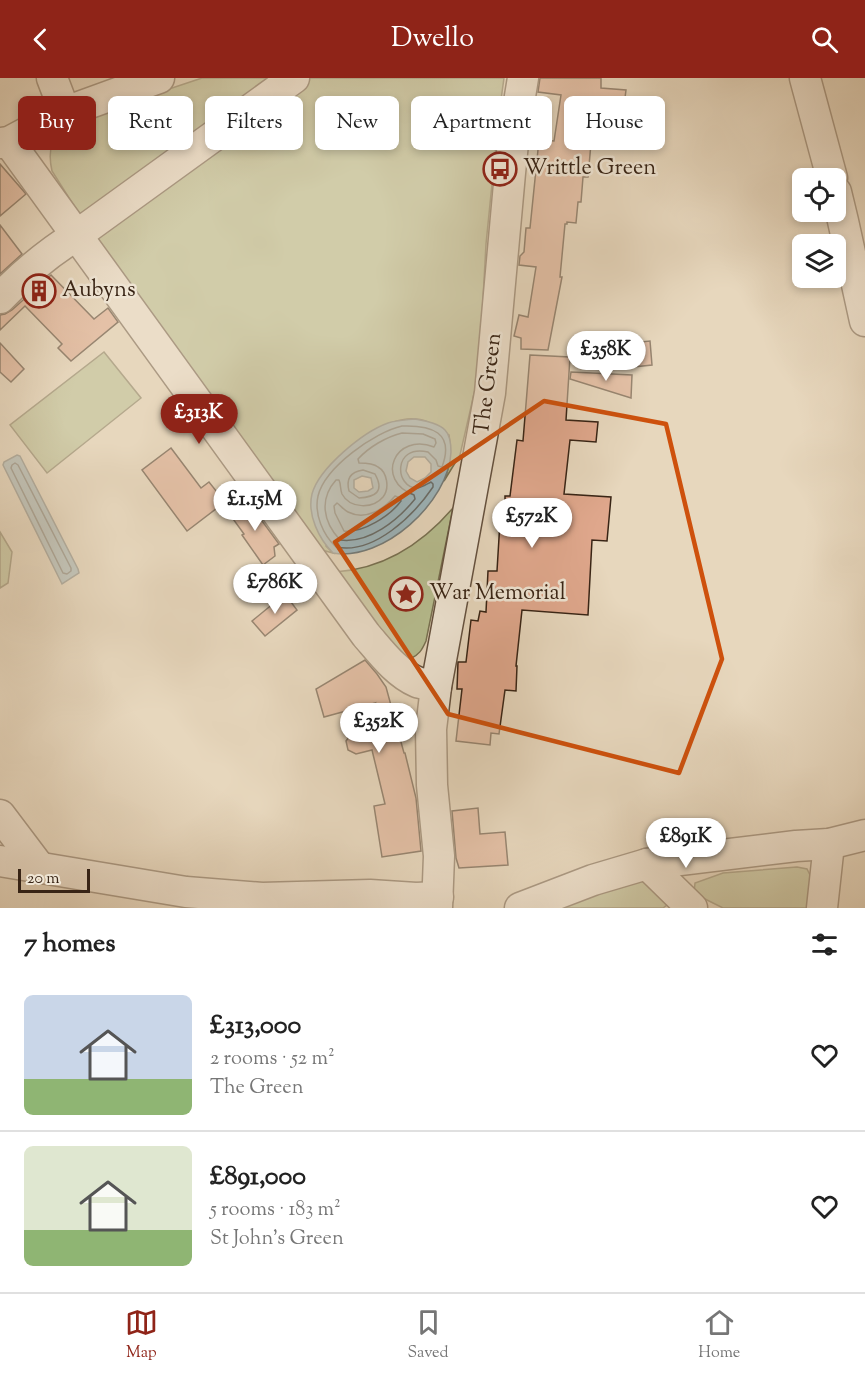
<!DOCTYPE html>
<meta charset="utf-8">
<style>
:root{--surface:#fff;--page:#f2f2f2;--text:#222;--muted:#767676;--line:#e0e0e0;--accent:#8f2418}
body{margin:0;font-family:"Sorts Mill Goudy",serif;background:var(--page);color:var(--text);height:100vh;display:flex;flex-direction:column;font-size:22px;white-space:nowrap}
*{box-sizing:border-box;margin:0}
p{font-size:20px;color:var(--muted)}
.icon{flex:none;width:33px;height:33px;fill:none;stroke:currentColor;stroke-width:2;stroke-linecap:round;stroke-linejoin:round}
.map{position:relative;height:830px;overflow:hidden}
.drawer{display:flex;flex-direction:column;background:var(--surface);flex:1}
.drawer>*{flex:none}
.guide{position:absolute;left:18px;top:18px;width:830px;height:54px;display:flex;gap:12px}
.fabs{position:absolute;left:792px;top:90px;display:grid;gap:12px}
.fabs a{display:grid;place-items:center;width:54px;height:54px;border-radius:9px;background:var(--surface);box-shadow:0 3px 9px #0003;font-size:30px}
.scale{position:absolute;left:18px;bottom:15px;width:72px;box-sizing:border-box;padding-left:6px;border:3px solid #382415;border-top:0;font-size:16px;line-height:21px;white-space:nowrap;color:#382415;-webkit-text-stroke:4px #efe5d4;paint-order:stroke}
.price{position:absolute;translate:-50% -51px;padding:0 14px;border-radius:21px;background:#fff;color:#222;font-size:20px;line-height:39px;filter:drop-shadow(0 2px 3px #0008)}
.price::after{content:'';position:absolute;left:50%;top:36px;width:18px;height:14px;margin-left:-9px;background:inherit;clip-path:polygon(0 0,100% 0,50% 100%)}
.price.current{background:var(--accent);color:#fff}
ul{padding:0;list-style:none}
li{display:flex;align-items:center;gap:18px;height:150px;padding:0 24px}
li+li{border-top:2px solid var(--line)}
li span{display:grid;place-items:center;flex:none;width:168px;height:120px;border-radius:9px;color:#555}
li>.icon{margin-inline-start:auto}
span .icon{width:72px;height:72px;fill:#fffc;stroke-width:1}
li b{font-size:26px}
h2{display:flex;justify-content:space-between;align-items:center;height:72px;padding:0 24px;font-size:26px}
.chip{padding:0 21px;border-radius:9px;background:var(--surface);box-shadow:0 3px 9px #0003;font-size:21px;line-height:54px}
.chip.current{background:var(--accent);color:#fff}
header{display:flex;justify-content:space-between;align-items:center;height:78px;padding:0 24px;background:var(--accent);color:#fff;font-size:27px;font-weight:600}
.tab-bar{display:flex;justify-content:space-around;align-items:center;height:84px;border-top:2px solid var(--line);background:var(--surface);font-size:16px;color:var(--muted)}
.tab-bar a{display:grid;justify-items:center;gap:3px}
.tab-bar .current{color:var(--accent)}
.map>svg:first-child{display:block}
.green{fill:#b7be90;stroke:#787152;stroke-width:1.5}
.water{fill:#9db6bd;stroke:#757c7a;stroke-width:1.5;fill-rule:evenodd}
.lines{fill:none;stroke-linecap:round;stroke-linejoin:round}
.shore{stroke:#6a6d69;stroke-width:1.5}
.building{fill:#dfa78c;stroke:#382415;stroke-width:1.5}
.minor-casing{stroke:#64513f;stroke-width:33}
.minor{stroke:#efe5d4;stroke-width:30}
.marked{fill:none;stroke:#ce510d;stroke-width:4.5;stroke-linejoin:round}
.labels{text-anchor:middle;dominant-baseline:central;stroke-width:5;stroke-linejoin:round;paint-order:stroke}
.poi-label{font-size:22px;fill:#382415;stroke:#efe5d4;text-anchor:start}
.street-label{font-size:22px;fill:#382415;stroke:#efe5d4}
</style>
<header><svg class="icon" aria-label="back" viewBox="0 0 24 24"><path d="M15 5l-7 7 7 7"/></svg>Dwello<svg class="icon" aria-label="search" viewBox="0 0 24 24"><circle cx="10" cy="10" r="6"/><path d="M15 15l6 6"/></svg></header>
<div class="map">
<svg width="865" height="830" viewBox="0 0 865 830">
<rect width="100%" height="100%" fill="#e7d7bd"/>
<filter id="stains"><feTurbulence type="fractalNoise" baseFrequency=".00333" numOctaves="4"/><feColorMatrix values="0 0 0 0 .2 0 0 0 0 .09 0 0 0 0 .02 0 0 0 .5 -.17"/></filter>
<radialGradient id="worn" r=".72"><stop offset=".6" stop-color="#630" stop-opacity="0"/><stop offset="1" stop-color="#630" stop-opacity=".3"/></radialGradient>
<g class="green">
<path d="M202 0H504L499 36 486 166 479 294 460 377 444 403C450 388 452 374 449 357 442 353 435 347 428 344 402 333 376 352 355 365L326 468 333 475 318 471 102 172 52 93C47 71 52 57 70 44Z"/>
<path d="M104 274 141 320 47 395 10 347Z"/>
<path d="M453 430 426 563C422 572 419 577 410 581L404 579 394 570 335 494C383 491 422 466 453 430Z"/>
<path d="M0 454 12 474 8 505 0 510Z"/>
<path d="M797 789 807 791 812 801 815 817 807 830H723L701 819 694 815 695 805 723 795Z"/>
<path d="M655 799 675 821 663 830H549Z"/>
</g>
<g class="water">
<path d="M415 341C425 343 438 345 445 352 450 357 451 367 451 374 449 424 383 484 333 475 319 461 307 437 312 416 319 390 363 354 388 345 397 342 406 342 415 341ZM414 379H425L431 386V394L425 400 417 404 410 400 406 393 408 384ZM362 398 371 400 373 410 368 413 359 414 354 410V402Z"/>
<path d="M17 377 20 378 78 491 79 495 62 506 3 387 4 384Z"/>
</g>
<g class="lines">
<g class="shore">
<path d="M402 348C431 347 455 354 442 389L438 388 436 382 428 374C392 366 395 410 417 410 421 410 427 406 431 404L433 406V409C414 437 374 477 336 469 323 457 314 436 318 418 325 389 375 354 402 348Z"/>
<path d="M402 355 423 356 435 361 436 365 434 369C395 354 374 402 414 417L415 421C398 442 369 466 340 462 323 444 319 421 336 402H339C341 406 340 411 342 416 350 431 373 431 383 419 390 410 387 394 378 389 373 385 365 385 359 385L358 381C369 369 386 359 402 355Z"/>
<path d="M15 385 18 387 71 490V493L67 496 63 495 11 390 12 387Z"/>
<path d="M363 392 375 396C385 414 375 419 359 420L349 413C346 401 350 394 363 392Z"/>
<path d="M395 418 400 420 401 423C390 438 363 455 344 453L335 435 334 428 337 425C341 428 344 432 348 434 366 443 384 431 395 418Z"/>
</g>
</g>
<g class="building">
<path d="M540 0H601V10L626 12 623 36 594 32 588 99H583L581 124H578L576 145 567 144V146H565L560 199H562L548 272 521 271V260L514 258 519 237 528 239 536 189 519 187 520 178 524 174 526 150H530L539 62 554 63 561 17 538 14Z"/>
<path d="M0 86 26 116 0 138Z"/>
<path d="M0 147 22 176 0 196Z"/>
<path d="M51 197 94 241 108 230 118 244 71 283 58 270 62 266 25 228 0 252V237L5 236 12 232Z"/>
<path d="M650 263 652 287 624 290 622 266Z"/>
<path d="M0 265 24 291 11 304 0 294Z"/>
<path d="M530 277 570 279 566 342 598 344 596 364 570 362 564 416 611 419 607 463 592 462 588 537 522 532 516 588H517L516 613 505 612 499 656 491 655 490 667 456 663 462 611H457L458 584H466L471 542 478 543 480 533 486 534 488 493H497L501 427 505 428V418H510L517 362 523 363Z"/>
<path d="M571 294 632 297 631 320 570 301Z"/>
<path d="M171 370 201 410 209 404 225 424 187 453 142 392Z"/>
<path d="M246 421 279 466 274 469 275 478 263 487 242 457 244 456 228 434Z"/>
<path d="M285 516 297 532 265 558 252 543Z"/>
<path d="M365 582 377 596 386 609 404 675H405L416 720 421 773 382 779 374 728 385 726 372 672 356 676 348 672 346 663 375 625 324 639 316 611Z"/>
<path d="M478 730 480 756 505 754 508 787 459 790 456 780 452 733Z"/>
</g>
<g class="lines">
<g class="minor-casing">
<g id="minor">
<path d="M52 0 65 34"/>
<path d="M805 0 832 100"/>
<path d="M9 64 366 557C380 573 396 595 417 604 423 606 430 607 436 609"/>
<path d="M0 65 9 64 65 34 159 0"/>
<path d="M836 114 843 143 865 243"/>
<path d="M0 220C23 196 48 175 77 157L294 0"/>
<path d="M0 737 40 790"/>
<path d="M0 783 186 814 262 820 370 817 416 820 438 819"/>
<path d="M647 786 692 830"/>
<path d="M437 830 439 778 432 707 431 651 436 609 490 315 510 95 514 55 523 0"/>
<path d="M520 830 593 802 647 786 796 768 829 766 865 757"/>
<path d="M822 830 829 766"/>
</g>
</g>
<use href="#minor" class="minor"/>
</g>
<path d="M0 0H865V830H0ZM544 323 666 346 722 581 679 695 448 636 335 464Z" fill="#e7d7bd" fill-opacity=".55" fill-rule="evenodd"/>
<path class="marked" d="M544 323 666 346 722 581 679 695 448 636 335 464Z"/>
<defs>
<g id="bus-ring" transform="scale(1.725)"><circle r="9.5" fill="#efe5d4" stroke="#8f2418" stroke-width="1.5"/><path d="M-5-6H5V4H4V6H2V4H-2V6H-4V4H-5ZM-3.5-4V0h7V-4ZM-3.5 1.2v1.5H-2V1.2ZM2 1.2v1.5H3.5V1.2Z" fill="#8f2418"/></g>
<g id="building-ring" transform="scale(1.725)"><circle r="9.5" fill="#efe5d4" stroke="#8f2418" stroke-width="1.5"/><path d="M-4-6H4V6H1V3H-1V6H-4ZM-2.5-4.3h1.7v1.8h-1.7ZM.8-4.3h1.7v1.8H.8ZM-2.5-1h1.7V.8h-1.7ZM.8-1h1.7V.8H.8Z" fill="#8f2418"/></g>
<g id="sight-ring" transform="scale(1.725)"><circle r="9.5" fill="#efe5d4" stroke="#8f2418" stroke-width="1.5"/><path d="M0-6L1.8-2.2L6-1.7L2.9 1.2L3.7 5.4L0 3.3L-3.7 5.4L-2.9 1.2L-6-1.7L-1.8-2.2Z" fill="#8f2418"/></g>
</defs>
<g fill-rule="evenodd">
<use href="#bus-ring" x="500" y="91"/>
<use href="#building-ring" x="39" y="213"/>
<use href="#sight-ring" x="406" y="516"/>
</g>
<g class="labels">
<g class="poi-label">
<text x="523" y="91">Writtle Green</text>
<text x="62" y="213">Aubyns</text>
<text x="429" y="516">War Memorial</text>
</g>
<g class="street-label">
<text transform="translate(489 306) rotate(-83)">The Green</text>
</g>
</g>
<rect width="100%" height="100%" filter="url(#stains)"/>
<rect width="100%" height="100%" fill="url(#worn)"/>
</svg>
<div class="fabs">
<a><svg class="icon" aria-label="locate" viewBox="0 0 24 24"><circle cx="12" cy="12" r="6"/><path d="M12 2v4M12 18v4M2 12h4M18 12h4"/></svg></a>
<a><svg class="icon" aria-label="layers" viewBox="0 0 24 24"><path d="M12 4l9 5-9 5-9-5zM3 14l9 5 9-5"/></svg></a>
</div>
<div class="scale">20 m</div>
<b class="price" style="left:606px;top:304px">£358K</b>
<b class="price current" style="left:199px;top:367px">£313K</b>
<b class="price" style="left:255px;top:454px">£1.15M</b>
<b class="price" style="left:532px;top:471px">£572K</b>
<b class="price" style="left:275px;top:537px">£786K</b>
<b class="price" style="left:379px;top:676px">£352K</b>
<b class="price" style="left:686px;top:791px">£891K</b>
<div class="guide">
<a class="chip current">Buy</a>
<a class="chip">Rent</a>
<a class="chip">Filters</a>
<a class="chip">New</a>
<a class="chip">Apartment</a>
<a class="chip">House</a>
</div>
</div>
<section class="drawer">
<h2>7 homes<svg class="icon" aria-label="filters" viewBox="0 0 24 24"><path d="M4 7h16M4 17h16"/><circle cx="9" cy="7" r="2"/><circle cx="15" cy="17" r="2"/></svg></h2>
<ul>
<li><span style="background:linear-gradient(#c9d6e8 70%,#8fb573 0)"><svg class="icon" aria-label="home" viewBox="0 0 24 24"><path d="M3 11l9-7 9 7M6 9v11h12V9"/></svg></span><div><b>£313,000</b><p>2 rooms · 52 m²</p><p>The Green</p></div><svg class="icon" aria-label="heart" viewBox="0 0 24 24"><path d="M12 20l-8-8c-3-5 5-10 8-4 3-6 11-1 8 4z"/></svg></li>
<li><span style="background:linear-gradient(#dfe7d0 70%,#8fb573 0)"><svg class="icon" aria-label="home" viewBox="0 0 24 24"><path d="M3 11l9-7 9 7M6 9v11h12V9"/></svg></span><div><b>£891,000</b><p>5 rooms · 183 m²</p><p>St John's Green</p></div><svg class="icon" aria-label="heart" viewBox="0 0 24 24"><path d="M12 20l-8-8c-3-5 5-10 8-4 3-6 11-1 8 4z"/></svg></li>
</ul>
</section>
<nav class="tab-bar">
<a class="current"><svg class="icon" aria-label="map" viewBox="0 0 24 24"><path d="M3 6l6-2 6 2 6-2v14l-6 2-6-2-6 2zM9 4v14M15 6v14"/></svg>Map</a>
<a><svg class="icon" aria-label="saved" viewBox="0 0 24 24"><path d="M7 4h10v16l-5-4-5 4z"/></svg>Saved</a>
<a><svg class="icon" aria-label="home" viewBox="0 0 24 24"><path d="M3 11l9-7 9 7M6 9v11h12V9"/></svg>Home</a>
</nav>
